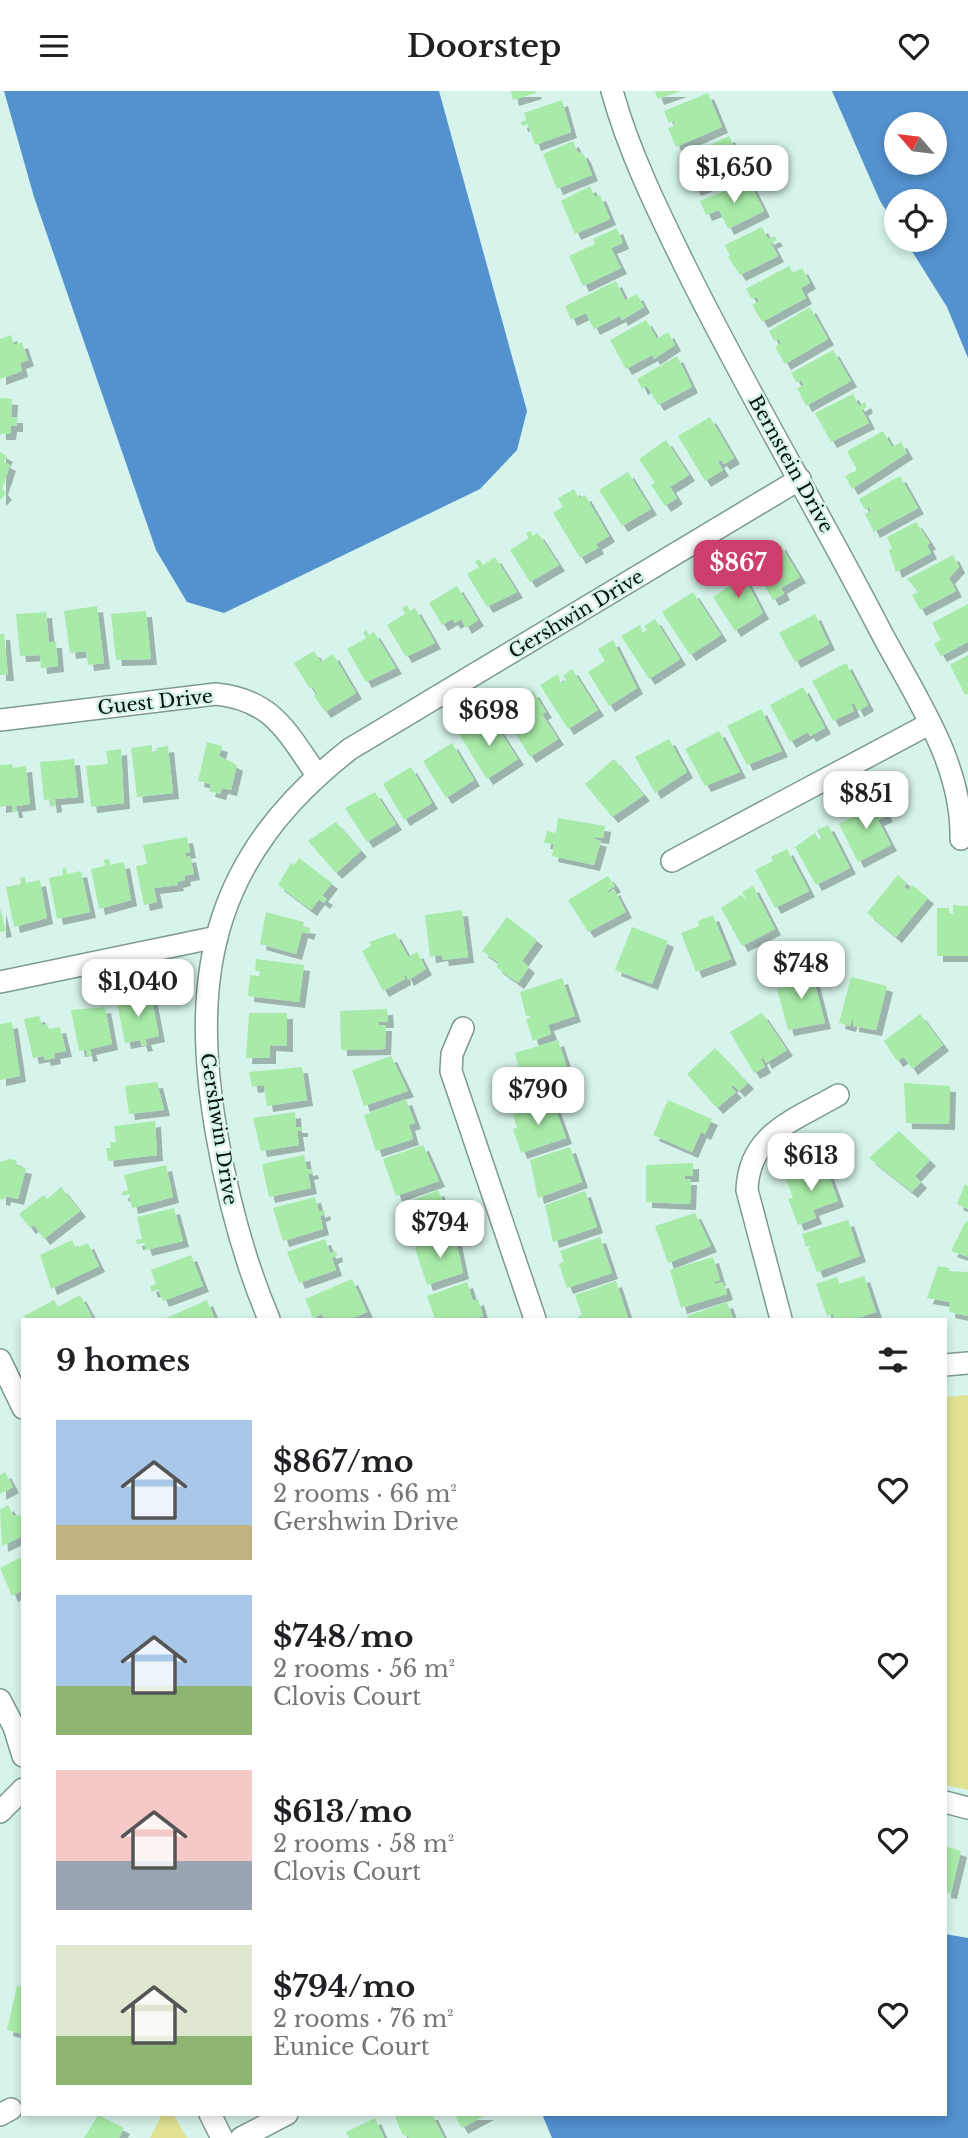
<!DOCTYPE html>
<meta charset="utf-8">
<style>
:root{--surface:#fff;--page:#f6f6f6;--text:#202124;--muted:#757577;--accent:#cc3f6d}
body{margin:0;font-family:"Libre Baskerville",serif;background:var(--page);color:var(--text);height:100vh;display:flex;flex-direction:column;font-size:26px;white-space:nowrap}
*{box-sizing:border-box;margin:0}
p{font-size:23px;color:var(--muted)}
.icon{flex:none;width:38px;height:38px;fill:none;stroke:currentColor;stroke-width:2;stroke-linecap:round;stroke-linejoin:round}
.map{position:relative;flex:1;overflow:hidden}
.panel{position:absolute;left:21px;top:1227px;width:926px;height:798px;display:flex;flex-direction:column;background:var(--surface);border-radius:0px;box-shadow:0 4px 10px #0003}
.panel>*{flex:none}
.needle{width:46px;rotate:298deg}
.tools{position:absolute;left:884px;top:21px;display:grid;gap:14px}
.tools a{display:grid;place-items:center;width:63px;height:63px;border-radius:50%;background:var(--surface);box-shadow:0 4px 10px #0003;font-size:35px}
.price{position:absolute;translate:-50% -60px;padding:0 16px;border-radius:14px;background:#fff;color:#222;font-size:23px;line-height:46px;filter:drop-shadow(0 2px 4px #0008)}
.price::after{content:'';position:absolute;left:50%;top:42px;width:21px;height:16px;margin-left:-10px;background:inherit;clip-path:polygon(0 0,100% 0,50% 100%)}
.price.current{background:var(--accent);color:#fff}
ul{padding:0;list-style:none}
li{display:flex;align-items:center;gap:21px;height:175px;padding:0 35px}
li span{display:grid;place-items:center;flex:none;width:196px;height:140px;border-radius:0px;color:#555}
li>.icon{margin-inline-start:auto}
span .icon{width:84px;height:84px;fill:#fffc;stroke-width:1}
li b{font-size:30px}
h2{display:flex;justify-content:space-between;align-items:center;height:84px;padding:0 35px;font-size:30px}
header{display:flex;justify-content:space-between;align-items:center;height:91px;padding:0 35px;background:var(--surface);font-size:32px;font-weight:600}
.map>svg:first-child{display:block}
.green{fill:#e1e393}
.water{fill:#5391cf;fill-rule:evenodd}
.building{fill:#a8eba8;filter:url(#shadow)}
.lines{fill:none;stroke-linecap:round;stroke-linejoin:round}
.minor-casing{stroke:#7d9992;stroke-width:24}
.minor{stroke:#fff;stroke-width:21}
.labels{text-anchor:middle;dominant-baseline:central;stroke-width:5;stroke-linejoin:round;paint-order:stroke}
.street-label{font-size:19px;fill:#07110f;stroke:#d6f4ec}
</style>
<header><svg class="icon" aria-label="menu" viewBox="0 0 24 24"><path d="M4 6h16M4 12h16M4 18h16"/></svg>Doorstep<svg class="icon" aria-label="heart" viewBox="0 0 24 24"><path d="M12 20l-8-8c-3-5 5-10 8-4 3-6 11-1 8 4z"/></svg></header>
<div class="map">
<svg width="968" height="2047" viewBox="0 0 968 2047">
<defs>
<filter id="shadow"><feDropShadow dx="6" dy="6" stdDeviation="0" flood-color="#0004"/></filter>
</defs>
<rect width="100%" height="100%" fill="#d6f4ec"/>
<g class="green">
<path d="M968 1304V1699L945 1694V1306Z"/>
<path d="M162 2023H173L187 2047H150Z"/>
</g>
<g class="water">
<path d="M4 0H439L527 320 517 359 480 398 224 522 187 511 156 459 34 106Z"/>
<path d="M832 0H968V267L947 216 905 149H934V110H896V135L880 110ZM896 33H934V72H896Z"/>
<path d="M945 1843 968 1847V2047H552L542 2023H945Z"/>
</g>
<g class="building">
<path d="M511 0H535L536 2 513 9Z"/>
<path d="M655 0H681L658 8Z"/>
<path d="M708 2 722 36 676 56 668 37 675 34 673 30 669 32 664 20Z"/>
<path d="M562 9 571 41 535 54 528 33 522 35 521 31 526 29 524 22Z"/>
<path d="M729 45 745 79 695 99 683 72 699 65 697 60Z"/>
<path d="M573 50 578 62 582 61 585 66 592 84 557 98 543 63Z"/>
<path d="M749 90 764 120 728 138 719 119 706 124 700 110Z"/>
<path d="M590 95 595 106 600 104 610 128 575 143 561 110Z"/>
<path d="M762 136 768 148 774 145 777 149 771 152 778 165 740 184 728 166 730 165 725 154Z"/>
<path d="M617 137 623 152 611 157 621 177 583 195 569 165 595 153 593 148Z"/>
<path d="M789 175 793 182 802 177 810 192 801 197 806 207 762 231 752 214 759 210 757 206 752 208 746 198Z"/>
<path d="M616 190 625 209 637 203 644 216 622 229 620 225 594 238 586 222 571 229 565 215Z"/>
<path d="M810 216 828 248 785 273 775 256 781 252 779 248 774 250 769 240Z"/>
<path d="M646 229 657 248 668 241 675 254 654 268 652 264 626 278 610 249Z"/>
<path d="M11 244 14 254 22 251 28 269 20 272 22 280 0 288V248Z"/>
<path d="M833 259 851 290 806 315 797 297 804 294 801 289 797 292 791 282Z"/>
<path d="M677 265 692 296 658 314 647 295 642 298 637 288Z"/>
<path d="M853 303 859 315 865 311 867 316 862 319 869 332 831 351 815 322Z"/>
<path d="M0 307 12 308 11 326H17V335H11L10 343H0Z"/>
<path d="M710 326 734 367 724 373 721 369 718 371 723 379 705 390 678 345Z"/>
<path d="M883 340 892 356 901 351 907 362 852 398 845 385 857 379 847 360Z"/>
<path d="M666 349 689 384 670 396 677 407 665 415 651 394 655 392 639 368Z"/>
<path d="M0 361 7 365 4 371 10 374 2 398 6 403 0 409Z"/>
<path d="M628 381 651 418 622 435 599 399Z"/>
<path d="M900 385 918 417 874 441 865 423 871 420 869 416 865 419 859 408Z"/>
<path d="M574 398 579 407 585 404 609 445 596 453 598 457 580 467 553 422 563 416 558 407Z"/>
<path d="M916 431 930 452 927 454 931 462 896 481 889 459 892 457 887 446Z"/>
<path d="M530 440 533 445 538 442 559 474 530 491 510 459 529 447 526 442Z"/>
<path d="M780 453 800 486 781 497 784 503 773 509 749 469Z"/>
<path d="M953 464 959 476 949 487 956 500 920 519 912 504 918 501 907 488Z"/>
<path d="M495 466 517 501 487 516 467 483 479 476 475 471 479 468 483 474Z"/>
<path d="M738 474 763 522 735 540 713 506 731 494 724 483Z"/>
<path d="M457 495 478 529 466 537 461 528 455 532 452 528 442 534 429 512Z"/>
<path d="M693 501 721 544 690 564 662 521Z"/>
<path d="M968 513V551L941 565 934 553 941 549 932 532Z"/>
<path d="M407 514 410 520 415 517 435 552 406 566 387 534 405 523 402 517Z"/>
<path d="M97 515 104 572 88 574 86 560 70 562 64 520Z"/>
<path d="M146 520 151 568 116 569 111 523Z"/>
<path d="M46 521 49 551H56L58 575 41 577 40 564 20 565 16 523Z"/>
<path d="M815 523 829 553 795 571 779 542Z"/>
<path d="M655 528 680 568 649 588 621 545 640 534 643 542 647 539 644 535Z"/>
<path d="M366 539 369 544 374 541 396 577 366 591 347 558 366 547 363 542Z"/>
<path d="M0 543H4L8 584H0Z"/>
<path d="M613 549 637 597 609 615 588 581 605 570 598 558Z"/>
<path d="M314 560 321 571 333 563 356 602 325 621 314 605 317 603 313 596 310 598 294 572Z"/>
<path d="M968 564V603L965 604 950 574Z"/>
<path d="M846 572 868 614 858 620 854 612 851 613 854 620 833 630 812 590Z"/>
<path d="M572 578 598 619 568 638 540 594 558 583 561 592 566 589 563 585Z"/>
<path d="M803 596 825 637 810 645 808 641 790 651 770 614Z"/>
<path d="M533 600 546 621 542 623 558 648 530 666 508 630 526 619 519 608Z"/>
<path d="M761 618 782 660 747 674 727 635Z"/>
<path d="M492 628 518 668 487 688 459 643 477 631 481 641 485 639 482 634Z"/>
<path d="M719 640 740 681 705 695 685 658Z"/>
<path d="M669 648 687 681 655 702 635 666Z"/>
<path d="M207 651 222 655 219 665 237 674 231 699 222 697 220 703 209 700 211 693 198 690Z"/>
<path d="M452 652 474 689 446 707 423 670Z"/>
<path d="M152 654V662L157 661 156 657 168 655 173 702 137 706 131 657Z"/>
<path d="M121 658 124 712 91 716 86 675 108 673 106 660Z"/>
<path d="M74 668 78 706 55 708 56 715 51 716 50 708 44 709 40 671Z"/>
<path d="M614 668 644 704 612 726 585 693Z"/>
<path d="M12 673 13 677 26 675 30 713 16 715 17 721H13L12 714 0 716V674Z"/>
<path d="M411 676 432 712 404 729 383 693Z"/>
<path d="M375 701 396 733 367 751 345 717Z"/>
<path d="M878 708 887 725 878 729 891 754 858 771 839 733 856 724 854 720Z"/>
<path d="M558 727 605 735 603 747 595 746 594 748 601 750 594 774 552 765 554 753 544 752 547 740 556 742Z"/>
<path d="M336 731 361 760 336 782 308 750Z"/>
<path d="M828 734 850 777 816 794 795 756 815 742 819 749 821 747 817 739Z"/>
<path d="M187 746 190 761 185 762 186 766 190 765 194 783 184 785 185 789 177 791 178 794 154 797 157 811 144 814 136 775 147 773 143 754Z"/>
<path d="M787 758 809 800 775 817 755 779 773 770 771 766Z"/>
<path d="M299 767 332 792 322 805 327 808 324 812 319 808 311 819 278 794 291 772 294 774Z"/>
<path d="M109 768 110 774 124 771 131 809 99 818 91 778 105 775 104 769Z"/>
<path d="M66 777 67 783 81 780 90 821 57 828 49 787 63 784 62 778Z"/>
<path d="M898 784 907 792 904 796 908 799 912 794 928 807 896 846 867 822Z"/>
<path d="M608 785 615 795 607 800 608 802 614 798 626 821 588 841 568 809Z"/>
<path d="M25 786 26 792 40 789 47 827 14 836 6 796 21 793 20 787Z"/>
<path d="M753 795 775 838 742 855 721 817 741 804 746 809 742 801Z"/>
<path d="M953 814 968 815V865H937V817H949V822L953 823Z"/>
<path d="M0 817 6 840 0 841Z"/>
<path d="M462 819 468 866 443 869 442 864 430 866 425 824Z"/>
<path d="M266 821 304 831 303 836 310 837 308 843 302 841 296 863 260 853Z"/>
<path d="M713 824 731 868 696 881 681 842 699 835 698 830Z"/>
<path d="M507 826 537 849 522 870 529 876 518 892 496 876 499 872 482 860Z"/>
<path d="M632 836 668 850 652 893 615 879Z"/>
<path d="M395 842 408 866 417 861 426 878 408 889 404 881 405 888 383 900 362 860 371 855 369 851Z"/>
<path d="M256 868 304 874 299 911 248 905 250 884 259 885 260 880H255Z"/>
<path d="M811 878 825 932 788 939 777 898 788 895 786 885Z"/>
<path d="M851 886 887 895 876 939 853 935V926L850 935 839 932Z"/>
<path d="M562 887 575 925 548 934 551 943 533 950 526 928 534 925H526L520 901Z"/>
<path d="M151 904 159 945 145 948 147 954 142 955 140 949 125 952 117 912 126 910 125 907Z"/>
<path d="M105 916 112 953 90 958 92 964 87 965 86 959 79 960 71 919Z"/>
<path d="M387 918 388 931H379V934H386L385 958 341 959 340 920Z"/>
<path d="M249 922H287V955L270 954V967H246Z"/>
<path d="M762 922 787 959 766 972 763 966 761 968 765 976 754 982 730 941Z"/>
<path d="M920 923 943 954 912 978 904 966 897 970 884 950Z"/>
<path d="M39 925 42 934 47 933 49 938 60 936 66 960 54 962 55 967 45 969 44 965 33 967 24 928Z"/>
<path d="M12 931 20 985 0 989V933Z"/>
<path d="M558 949 570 986 544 994 547 1004 527 1010 521 989 529 986H521L515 962Z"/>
<path d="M715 957 748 992 739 1000 733 994 731 996 736 1001 717 1017 687 983Z"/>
<path d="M391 965 408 1000 364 1015 352 979Z"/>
<path d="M302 976 307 1009 267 1015 264 994 252 996 249 981Z"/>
<path d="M157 991 164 1019 129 1023 125 995Z"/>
<path d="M904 992 950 995 949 1033 906 1032Z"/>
<path d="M406 1008 415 1032 409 1034 413 1048 376 1060 364 1024Z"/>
<path d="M668 1009 712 1028 705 1043 701 1041 692 1061 653 1044Z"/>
<path d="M553 1010 566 1047 521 1062 513 1038 517 1037 513 1024Z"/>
<path d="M295 1021 296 1036H302V1040H297L299 1054 261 1060 253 1027Z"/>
<path d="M155 1030 157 1064 108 1070 106 1057H111L110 1051H116L114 1035Z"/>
<path d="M899 1040 930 1069 915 1085 921 1091 912 1101 869 1067Z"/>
<path d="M423 1054 439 1090 396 1105 383 1068Z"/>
<path d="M570 1056 582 1091 538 1107 530 1069Z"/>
<path d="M304 1064 307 1079 312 1078 313 1082 308 1083 311 1097 269 1106 262 1073Z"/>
<path d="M10 1068 16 1069 17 1075 26 1077 18 1108 5 1105 4 1109 0 1108V1071Z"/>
<path d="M693 1072V1085H685V1088H691L690 1113 646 1111V1074Z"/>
<path d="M166 1074 173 1106 132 1117 129 1103 123 1105 122 1101 128 1099 124 1084Z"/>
<path d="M825 1074 838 1110 813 1119 816 1127 798 1134 788 1108 793 1107 786 1088Z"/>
<path d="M965 1093 968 1095V1118L957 1113Z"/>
<path d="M61 1096 80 1120 44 1148 34 1134 30 1137 19 1123 44 1104 47 1108Z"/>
<path d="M438 1099 448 1122 442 1126 451 1123 455 1135 410 1150 398 1115Z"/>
<path d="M585 1100 597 1136 553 1151 545 1114Z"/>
<path d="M315 1106 319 1121 324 1119 325 1123 320 1125 323 1138 283 1150 273 1117Z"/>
<path d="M174 1117 183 1150 146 1159 144 1152 137 1153 136 1149 142 1148 137 1126Z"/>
<path d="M695 1122 711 1155 668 1172 655 1135Z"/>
<path d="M848 1129 860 1165 817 1181 808 1157 814 1153 806 1156 802 1143Z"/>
<path d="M966 1130 968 1131V1166L951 1160Z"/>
<path d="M455 1144 463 1182 427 1194 415 1157Z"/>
<path d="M600 1146 612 1182 567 1197 559 1173 564 1171 560 1160Z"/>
<path d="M325 1148 330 1162 336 1160 337 1165 332 1167 336 1179 299 1192 287 1161Z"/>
<path d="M72 1149 76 1157 88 1152 99 1175 51 1198 40 1164Z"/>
<path d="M191 1164 203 1195 163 1210 158 1198 152 1201 150 1195 156 1193 151 1179Z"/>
<path d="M713 1166 720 1189 714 1191 715 1193 723 1191 727 1203 681 1217 670 1179Z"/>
<path d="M938 1175 949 1177V1180L968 1181V1225L949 1221 950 1211 927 1207Z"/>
<path d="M864 1185 876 1221 855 1228H834L833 1223 827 1225 816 1193 837 1186 839 1193Z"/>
<path d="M352 1188 367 1221 350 1228H324L322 1223 313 1227 305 1208Z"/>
<path d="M616 1190 628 1227 579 1228 578 1225 582 1224 575 1204Z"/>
<path d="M467 1191 473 1210 478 1208 483 1225 473 1228H435L427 1205Z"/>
<path d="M80 1204 92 1226 87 1228H26L24 1225 54 1209 58 1216Z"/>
<path d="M207 1209 214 1226 211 1228H164Z"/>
<path d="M727 1211 733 1228H689L687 1225Z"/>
<path d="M5 1381 13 1396 0 1403V1384Z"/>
<path d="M8 1414 13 1424 23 1425V1445L2 1455 0 1419Z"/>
<path d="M23 1465V1499L12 1505 0 1477Z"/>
<path d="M945 1755 961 1760 951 1802 945 1801Z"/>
<path d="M17 1895 23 1896V1943L7 1939Z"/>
<path d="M394 2023H432L444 2047H410L402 2043Z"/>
<path d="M454 2023H488L462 2037Z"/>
<path d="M98 2024 124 2037 119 2047H84Z"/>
<path d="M375 2027 384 2047H349L346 2041Z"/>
</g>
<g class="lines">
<g class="minor-casing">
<g id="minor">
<path d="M612 0C629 61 657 118 685 175 746 299 817 417 880 539 914 604 963 672 961 748"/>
<path d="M0 629 216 603C273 609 287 641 317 684"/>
<path d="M672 770 929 633"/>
<path d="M0 891 217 846"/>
<path d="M463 937 452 963 451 980 535 1228"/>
<path d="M269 1228C244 1169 228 1108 217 1045 188 880 214 764 350 658L800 388"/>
<path d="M781 1228 747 1099C749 1042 795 1029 838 1004"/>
<path d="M0 1269 23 1317"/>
<path d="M945 1274 968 1272"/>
<path d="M0 1609 14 1636 23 1665"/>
<path d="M945 1711 968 1717"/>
<path d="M0 1721 23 1698"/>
<path d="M210 2023 222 2047"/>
<path d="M0 2024 11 2018"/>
<path d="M241 2047 287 2023"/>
</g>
</g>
<use href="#minor" class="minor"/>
</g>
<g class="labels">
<g class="street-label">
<text transform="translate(791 373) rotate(61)">Bernstein Drive</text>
<text transform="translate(576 523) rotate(-31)">Gershwin Drive</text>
<text transform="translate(155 611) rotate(-6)">Guest Drive</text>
<text transform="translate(219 1038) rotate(81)">Gershwin Drive</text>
</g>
</g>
</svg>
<div class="tools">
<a><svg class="needle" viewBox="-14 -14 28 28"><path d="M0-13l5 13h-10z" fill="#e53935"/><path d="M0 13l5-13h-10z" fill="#757577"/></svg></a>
<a><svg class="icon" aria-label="locate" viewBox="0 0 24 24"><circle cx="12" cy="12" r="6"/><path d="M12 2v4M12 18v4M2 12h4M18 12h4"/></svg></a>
</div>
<b class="price" style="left:734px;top:114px">$1,650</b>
<b class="price current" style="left:738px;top:509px">$867</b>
<b class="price" style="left:489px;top:657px">$698</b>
<b class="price" style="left:866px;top:740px">$851</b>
<b class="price" style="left:801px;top:910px">$748</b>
<b class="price" style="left:138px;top:928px">$1,040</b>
<b class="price" style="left:538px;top:1036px">$790</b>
<b class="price" style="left:811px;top:1102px">$613</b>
<b class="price" style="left:440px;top:1169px">$794</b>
<section class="panel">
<h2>9 homes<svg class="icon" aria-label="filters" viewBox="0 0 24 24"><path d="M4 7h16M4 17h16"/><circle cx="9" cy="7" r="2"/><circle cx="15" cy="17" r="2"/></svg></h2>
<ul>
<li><span style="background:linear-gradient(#a9c7e8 75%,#c2b280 0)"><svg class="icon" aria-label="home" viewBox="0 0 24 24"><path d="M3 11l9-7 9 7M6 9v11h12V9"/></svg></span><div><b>$867/mo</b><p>2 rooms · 66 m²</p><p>Gershwin Drive</p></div><svg class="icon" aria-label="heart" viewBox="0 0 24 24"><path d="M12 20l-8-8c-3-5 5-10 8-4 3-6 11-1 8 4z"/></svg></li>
<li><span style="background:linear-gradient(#a9c7e8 65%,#8fb573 0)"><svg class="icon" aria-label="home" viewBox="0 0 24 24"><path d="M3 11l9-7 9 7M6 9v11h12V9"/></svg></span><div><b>$748/mo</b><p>2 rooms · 56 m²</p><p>Clovis Court</p></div><svg class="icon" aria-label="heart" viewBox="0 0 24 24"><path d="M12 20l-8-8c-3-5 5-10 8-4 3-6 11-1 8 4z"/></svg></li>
<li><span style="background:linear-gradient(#f6c9c9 65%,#9aa5b1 0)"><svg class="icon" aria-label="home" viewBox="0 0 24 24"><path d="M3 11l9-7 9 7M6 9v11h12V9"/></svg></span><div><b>$613/mo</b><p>2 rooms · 58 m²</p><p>Clovis Court</p></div><svg class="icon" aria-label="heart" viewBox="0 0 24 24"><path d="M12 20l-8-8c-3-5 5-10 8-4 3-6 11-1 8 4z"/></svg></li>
<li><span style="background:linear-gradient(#dfe7d0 65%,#8fb573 0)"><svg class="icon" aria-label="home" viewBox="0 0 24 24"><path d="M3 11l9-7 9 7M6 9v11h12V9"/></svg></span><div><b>$794/mo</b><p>2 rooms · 76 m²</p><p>Eunice Court</p></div><svg class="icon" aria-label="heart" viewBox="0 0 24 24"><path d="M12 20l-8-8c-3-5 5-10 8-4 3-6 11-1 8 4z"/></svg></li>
</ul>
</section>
</div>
